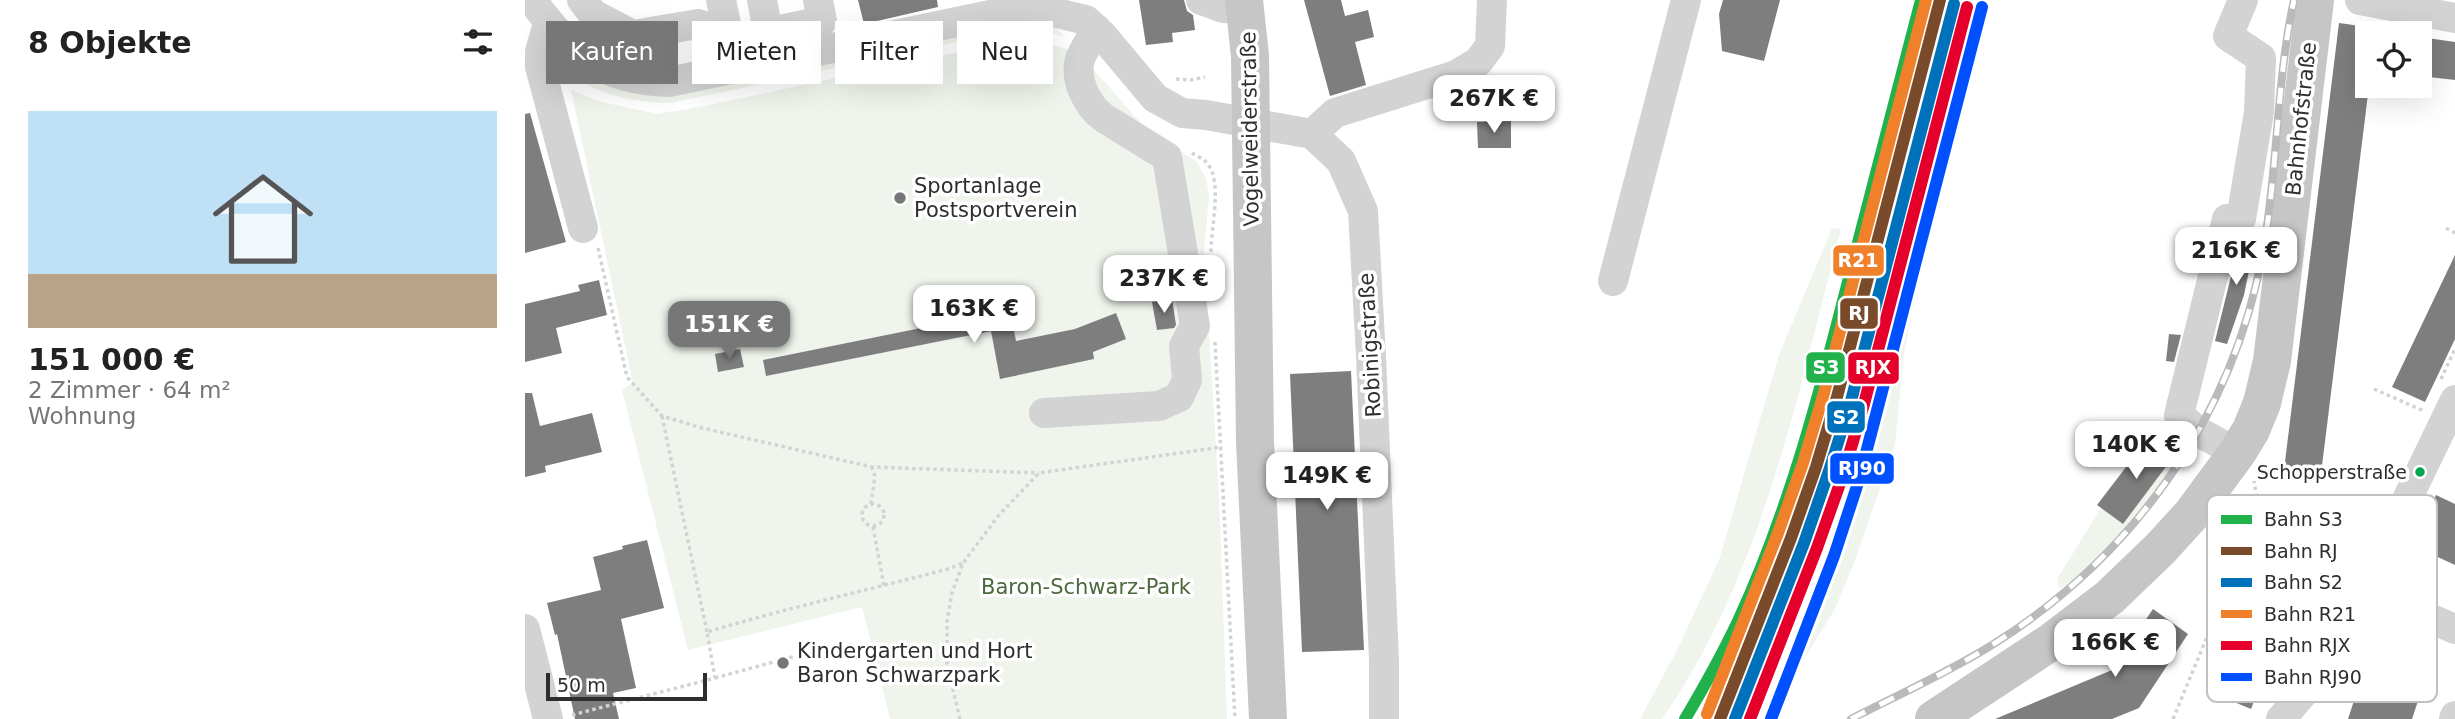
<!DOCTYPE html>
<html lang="de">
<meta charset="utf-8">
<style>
:root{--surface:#fff;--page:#f2f2f2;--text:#222;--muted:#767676;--line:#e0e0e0;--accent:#777}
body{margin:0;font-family:"DejaVu Sans",sans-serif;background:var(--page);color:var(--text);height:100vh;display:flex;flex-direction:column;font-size:26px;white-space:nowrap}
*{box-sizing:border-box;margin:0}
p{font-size:23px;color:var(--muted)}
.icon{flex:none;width:38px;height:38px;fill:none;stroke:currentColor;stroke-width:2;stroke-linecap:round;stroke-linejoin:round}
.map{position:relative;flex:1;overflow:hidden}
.drawer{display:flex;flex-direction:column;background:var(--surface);width:525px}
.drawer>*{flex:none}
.guide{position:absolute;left:21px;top:21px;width:665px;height:63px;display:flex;gap:14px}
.tools{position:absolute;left:1830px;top:21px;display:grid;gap:14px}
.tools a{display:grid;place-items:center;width:77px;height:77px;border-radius:0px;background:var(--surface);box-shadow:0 7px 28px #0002;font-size:35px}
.scale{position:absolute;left:21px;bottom:18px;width:161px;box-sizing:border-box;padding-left:7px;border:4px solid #2e2e2e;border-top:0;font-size:19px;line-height:24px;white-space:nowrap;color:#2e2e2e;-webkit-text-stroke:5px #fff;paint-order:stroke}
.price{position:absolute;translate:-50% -60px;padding:0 16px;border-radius:14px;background:#fff;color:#222;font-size:23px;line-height:46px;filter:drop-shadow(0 2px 4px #0008)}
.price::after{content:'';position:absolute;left:50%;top:42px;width:21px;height:16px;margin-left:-10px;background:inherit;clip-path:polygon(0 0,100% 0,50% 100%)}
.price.selected{background:var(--accent);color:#fff}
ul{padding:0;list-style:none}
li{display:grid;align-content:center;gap:14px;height:371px;padding:0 28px}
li+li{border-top:2px solid var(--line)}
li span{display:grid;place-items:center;height:217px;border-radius:0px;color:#555}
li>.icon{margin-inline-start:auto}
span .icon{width:126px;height:126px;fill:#fffc;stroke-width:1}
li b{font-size:30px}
h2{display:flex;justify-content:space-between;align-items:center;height:84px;padding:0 28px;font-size:30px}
.pill{padding:0 24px;border-radius:0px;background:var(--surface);box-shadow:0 7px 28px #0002;font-size:24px;line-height:63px}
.pill.selected{background:var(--accent);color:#fff}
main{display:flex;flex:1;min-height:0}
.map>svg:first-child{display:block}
.green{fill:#eff4ec}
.building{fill:#7e7e7e}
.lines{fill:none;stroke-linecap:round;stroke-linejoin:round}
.path{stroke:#d3d3d3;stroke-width:3.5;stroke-dasharray:3.5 3.5;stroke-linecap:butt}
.minor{stroke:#d3d3d3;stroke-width:30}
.major{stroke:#c6c6c6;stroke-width:38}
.rail-casing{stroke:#bababa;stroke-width:8}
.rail{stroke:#fff;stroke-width:5;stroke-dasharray:16;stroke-linecap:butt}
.rail-1-casing{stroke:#fff;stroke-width:18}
.rail-2-casing{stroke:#fff;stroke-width:18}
.rail-3-casing{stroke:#fff;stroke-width:18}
.rail-4-casing{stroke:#fff;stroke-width:18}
.rail-5-casing{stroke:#fff;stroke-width:18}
.rail-6-casing{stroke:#fff;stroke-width:18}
.rail-1{stroke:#22b24c;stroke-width:12}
.rail-2{stroke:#7a4b2a;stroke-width:12}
.rail-3{stroke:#0072bc;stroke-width:12}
.rail-4{stroke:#f0812a;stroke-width:12}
.rail-5{stroke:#e4002b;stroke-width:12}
.rail-6{stroke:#0050ff;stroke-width:12}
.poi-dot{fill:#777;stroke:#fff;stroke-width:2.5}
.bus-dot{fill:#00a651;stroke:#fff;stroke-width:2.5}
.labels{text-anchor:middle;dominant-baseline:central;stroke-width:7;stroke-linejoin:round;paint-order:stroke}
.bus-label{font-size:19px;fill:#2e2e2e;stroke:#fff;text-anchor:end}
.street-label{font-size:21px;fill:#2e2e2e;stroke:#fff}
.poi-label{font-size:21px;fill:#2e2e2e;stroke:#fff;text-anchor:start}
.park-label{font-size:21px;fill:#4c683d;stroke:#fff}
.key{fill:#fff;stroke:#c0c0c0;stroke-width:2}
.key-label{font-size:19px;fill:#2e2e2e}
.line-badge{stroke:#fff;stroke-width:2.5}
.badge-label{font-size:19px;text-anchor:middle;font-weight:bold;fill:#fff}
</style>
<main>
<section class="drawer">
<h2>8 Objekte<svg class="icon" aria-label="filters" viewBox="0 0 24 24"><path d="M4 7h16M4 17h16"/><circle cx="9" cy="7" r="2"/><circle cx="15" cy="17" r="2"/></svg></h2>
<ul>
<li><span style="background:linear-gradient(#bfe0f5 75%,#b9a48a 0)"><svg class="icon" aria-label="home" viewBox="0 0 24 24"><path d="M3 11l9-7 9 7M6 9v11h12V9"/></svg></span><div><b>151 000 €</b><p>2 Zimmer · 64 m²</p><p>Wohnung</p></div></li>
</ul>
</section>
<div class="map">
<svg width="1930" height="719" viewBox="0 0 1930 719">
<rect width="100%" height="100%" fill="#fff"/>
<g class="green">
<path d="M510 23 532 29 540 37 518 30 494 29 146 103C109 103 59 94 36 61V59H40C72 85 108 97 149 95L468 26Z"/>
<path d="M505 39 542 49 569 70 623 131 671 161 681 178 684 197 679 252 694 494 702 719H365L337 607 163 650 97 390 107 383 106 374 46 90 77 102 132 114 174 107 485 41Z"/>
<path d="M1307 228 1316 229C1272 397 1237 575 1137 719H1115L1152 650 1194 560 1254 355Z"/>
<path d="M1396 229 1402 230 1379 354 1370 445 1329 563 1309 611 1263 684 1256 688C1322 540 1354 384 1396 229Z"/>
<path d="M1655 436 1663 442C1638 488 1579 562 1534 589L1532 579 1576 508 1598 523 1649 456 1645 453Z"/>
<path d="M1217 638 1185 719H1171L1176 713Z"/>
</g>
<g class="building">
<path d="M333 0H412L413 7 339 24Z"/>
<path d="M614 0H659L662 11 668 15 670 30 647 33 648 42 621 45Z"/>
<path d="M779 0H816L820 16 843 10 849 37 830 42 841 85 805 96Z"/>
<path d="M1198 0H1255L1239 61 1197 51 1194 14Z"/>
<path d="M1814 23 1843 27 1844 86 1795 482 1758 478Z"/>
<path d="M1895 37 1930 42V80L1895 76Z"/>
<path d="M5 113 41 242 0 253V114Z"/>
<path d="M986 121V148H953L952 122Z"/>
<path d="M1728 232H1732L1719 295 1702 344 1690 341 1716 236Z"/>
<path d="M1930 255V339L1900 402 1867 387Z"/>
<path d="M74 280 82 315 31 328 37 353 0 362V304L55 291 53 285Z"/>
<path d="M647 299 651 325 649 328 632 330 627 302Z"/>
<path d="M485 310 491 341 550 329 591 313 601 339 568 352 569 359 475 379 466 331 241 376 238 360Z"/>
<path d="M1644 334 1656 335 1649 362 1641 361Z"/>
<path d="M215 349 219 367 193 372 190 354Z"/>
<path d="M826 371 839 650 777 652 765 374Z"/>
<path d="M0 393H7L15 426 67 413 77 452 20 466 21 472 0 477Z"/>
<path d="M1624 437 1649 456 1598 524 1572 505Z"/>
<path d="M1911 495 1930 504V565L1889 546Z"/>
<path d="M1758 522 1799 538 1791 557 1794 558 1774 608 1772 607 1763 626 1736 692 1733 691 1726 709 1685 692 1693 673 1689 672 1708 624 1712 625 1747 540 1750 542Z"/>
<path d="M122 540 139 608 96 619 111 688 88 693 94 719H50L32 634 30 635 22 603 76 590 68 557 98 549 97 546Z"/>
<path d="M1628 609 1663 634 1614 708 1587 719H1470L1587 670Z"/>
<path d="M1865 648 1906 662 1887 719H1823L1841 664 1856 672Z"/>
</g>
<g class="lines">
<g class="path">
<path d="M651 79 666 80 680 77"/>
<path d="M667 153C671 156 678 158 681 162 699 180 685 230 686 254"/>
<path d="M1921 228 1930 233"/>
<path d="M73 248 102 377 137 416 177 428 347 467 514 473"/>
<path d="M690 342 710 719"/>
<path d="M1916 379 1930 349"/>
<path d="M1849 389 1899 411"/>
<path d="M137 416 182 632"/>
<path d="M1732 499 1797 510 1839 532"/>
<circle cx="348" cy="515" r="11"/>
<path d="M346 504 350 476 347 467"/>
<path d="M1797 510 1801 497"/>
<path d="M348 527 359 586"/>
<path d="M190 678 300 648 312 649 323 657"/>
<path d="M47 715 190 678 182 632C262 608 343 590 423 569L438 563"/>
<path d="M435 719 422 664V621L427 593 438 563 474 515 514 473 697 447"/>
<path d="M1648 719 1723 538 1732 499 1729 481"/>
</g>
<g class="minor">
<path d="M7 0C45 53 76 80 144 82L489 10 515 9 561 20 578 36 630 98 657 113 681 115 787 134 816 161 838 211 846 357 859 660V719"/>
<path d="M57 0 68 14 108 35 173 24 217 38 297 21 293 0"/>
<path d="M196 0 203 33"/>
<path d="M237 0 243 32"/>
<path d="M676 0 698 8 720 9"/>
<path d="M1835 0 1930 18"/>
<path d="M23 23 13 59 58 228"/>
<path d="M787 134 810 113 931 75 953 62 965 46 967 0"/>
<path d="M1088 281 1161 0"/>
<path d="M519 413 634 406 654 397 662 380 659 346 670 326 642 157 579 118C563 107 549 80 555 59 559 49 566 39 571 29"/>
<path d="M1712 453 1674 432 1654 415 1702 219H1716L1734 112 1736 58 1703 36 1718 0"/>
<path d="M1839 590 1930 629"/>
<path d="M0 629 23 719"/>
<path d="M1756 719 1785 685 1809 651 1930 400"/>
<path d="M1929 719 1930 716"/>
</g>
<g class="major">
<path d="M719 0 725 56 730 441 743 719"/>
<path d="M1409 719 1526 642 1585 597 1636 548 1667 514 1712 453 1726 430 1737 403 1747 361 1790 0"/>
</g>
<g class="rail-casing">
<path id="rail" d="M1326 719C1373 695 1422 673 1467 645 1608 557 1708 417 1738 252 1753 169 1751 83 1769 0"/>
</g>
<use href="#rail" class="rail"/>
<g class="rail-1-casing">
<path id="rail-1" d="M1160 719C1179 687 1197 655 1213 621 1266 507 1297 384 1328 262 1351 175 1373 87 1396 0"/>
</g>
<g class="rail-2-casing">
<path id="rail-2" d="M1195 719 1266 538 1291 467 1312 397 1415 0"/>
</g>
<g class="rail-3-casing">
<path id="rail-3" d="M1210 719 1279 543 1304 471 1326 401 1429 4"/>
</g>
<g class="rail-4-casing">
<path id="rail-4" d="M1182 714 1253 533 1278 463 1299 393 1401 0"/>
</g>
<g class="rail-5-casing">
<path id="rail-5" d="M1225 719 1292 548 1318 475 1339 404 1442 7"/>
</g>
<g class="rail-6-casing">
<path id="rail-6" d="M1246 719 1309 556 1334 480 1457 7"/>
</g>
<use href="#rail-1" class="rail-1"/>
<use href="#rail-2" class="rail-2"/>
<use href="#rail-3" class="rail-3"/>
<use href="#rail-4" class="rail-4"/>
<use href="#rail-5" class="rail-5"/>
<use href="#rail-6" class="rail-6"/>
</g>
<g class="poi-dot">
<circle cx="375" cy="198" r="7"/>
<circle cx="258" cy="663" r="7"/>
</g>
<circle class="bus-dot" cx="1895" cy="472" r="6"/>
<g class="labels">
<g class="bus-label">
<text x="1882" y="472">Schopperstraße</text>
</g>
<g class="street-label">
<text transform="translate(1776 119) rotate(-84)">Bahnhofstraße</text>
<text transform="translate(725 129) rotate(-91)">Vogelweiderstraße</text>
<text transform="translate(845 345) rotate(-93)">Robinigstraße</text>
</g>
<g class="poi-label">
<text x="389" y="186">Sportanlage<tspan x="389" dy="24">Postsportverein</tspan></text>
<text x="272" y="651">Kindergarten und Hort<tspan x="272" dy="24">Baron Schwarzpark</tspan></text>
</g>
<g class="park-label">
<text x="561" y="587">Baron-Schwarz-Park</text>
</g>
</g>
<rect x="1682" y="495" width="230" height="207" rx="10" class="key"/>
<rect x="1696" y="515" width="31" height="9" fill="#22b24c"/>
<rect x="1696" y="547" width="31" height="8" fill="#7a4b2a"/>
<rect x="1696" y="578" width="31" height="9" fill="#0072bc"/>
<rect x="1696" y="610" width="31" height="8" fill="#f0812a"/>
<rect x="1696" y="641" width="31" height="9" fill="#e4002b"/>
<rect x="1696" y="673" width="31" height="8" fill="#0050ff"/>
<g class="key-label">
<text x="1739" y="526">Bahn S3</text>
<text x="1739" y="558">Bahn RJ</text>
<text x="1739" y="589">Bahn S2</text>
<text x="1739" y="621">Bahn R21</text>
<text x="1739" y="652">Bahn RJX</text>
<text x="1739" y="684">Bahn RJ90</text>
</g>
<g class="line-badge">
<rect x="1307" y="244" width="53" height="33" rx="7" fill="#f0812a"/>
<rect x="1314" y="297" width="40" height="33" rx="7" fill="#7a4b2a"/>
<rect x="1280" y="351" width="41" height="33" rx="7" fill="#22b24c"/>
<rect x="1322" y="351" width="53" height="34" rx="7" fill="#e4002b"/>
<rect x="1301" y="400" width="40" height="34" rx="7" fill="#0072bc"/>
<rect x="1304" y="452" width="66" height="33" rx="7" fill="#0050ff"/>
</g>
<g class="badge-label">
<text x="1333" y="267">R21</text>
<text x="1334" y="320">RJ</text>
<text x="1301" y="374">S3</text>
<text x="1348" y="374">RJX</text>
<text x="1321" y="424">S2</text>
<text x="1337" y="475">RJ90</text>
</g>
</svg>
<div class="tools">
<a><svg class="icon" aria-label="locate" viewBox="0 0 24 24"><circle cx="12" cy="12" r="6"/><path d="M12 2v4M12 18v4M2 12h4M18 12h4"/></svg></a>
</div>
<div class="scale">50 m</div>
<b class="price" style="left:969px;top:135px">267K €</b>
<b class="price" style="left:1711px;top:287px">216K €</b>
<b class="price" style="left:639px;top:315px">237K €</b>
<b class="price" style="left:449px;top:345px">163K €</b>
<b class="price selected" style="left:204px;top:361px">151K €</b>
<b class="price" style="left:1611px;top:481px">140K €</b>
<b class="price" style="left:802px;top:512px">149K €</b>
<b class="price" style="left:1590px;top:679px">166K €</b>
<div class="guide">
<a class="pill selected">Kaufen</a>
<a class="pill">Mieten</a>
<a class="pill">Filter</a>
<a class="pill">Neu</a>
</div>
</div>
</main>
